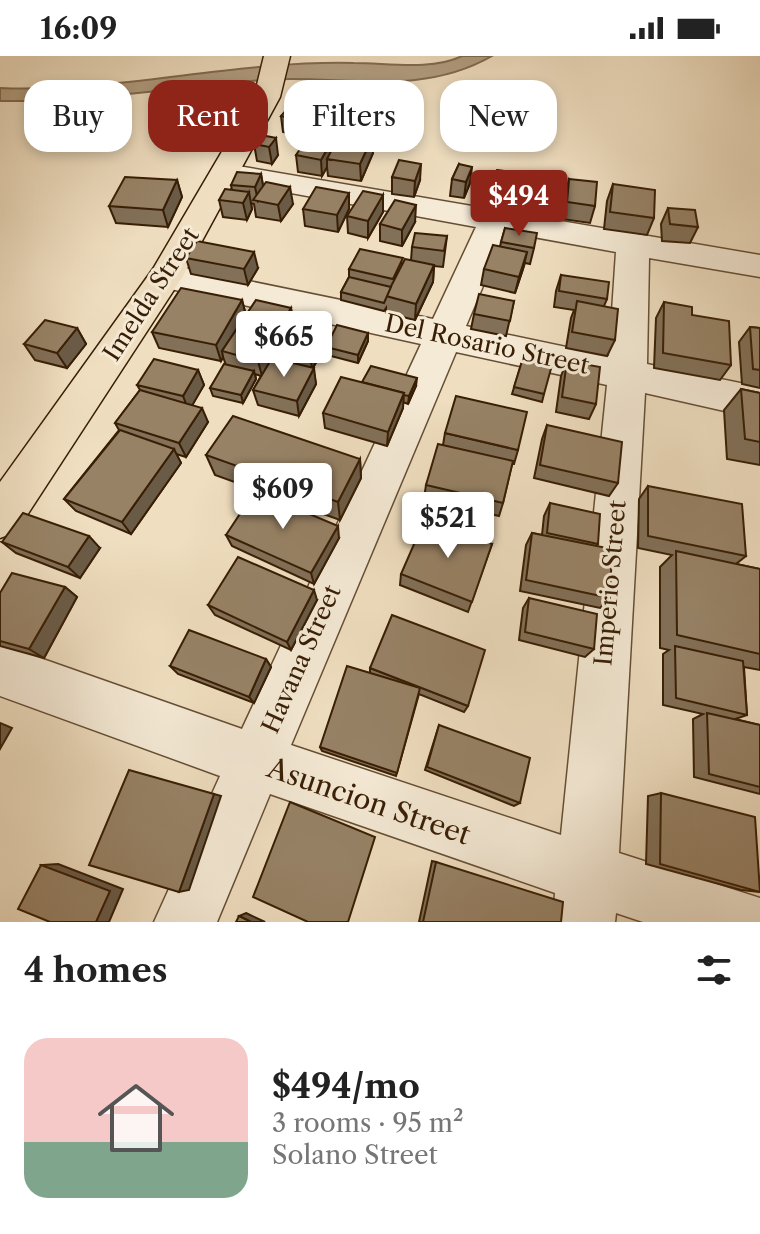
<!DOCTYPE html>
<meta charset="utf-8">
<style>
:root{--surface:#fff;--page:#f6f6f6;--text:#222;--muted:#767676;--line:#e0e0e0;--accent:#8f2418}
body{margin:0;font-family:"Libre Caslon Text",serif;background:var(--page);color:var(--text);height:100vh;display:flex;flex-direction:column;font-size:30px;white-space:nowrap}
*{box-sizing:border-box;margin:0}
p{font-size:26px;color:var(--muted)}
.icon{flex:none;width:44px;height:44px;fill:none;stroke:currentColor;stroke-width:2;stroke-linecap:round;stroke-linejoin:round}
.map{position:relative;height:866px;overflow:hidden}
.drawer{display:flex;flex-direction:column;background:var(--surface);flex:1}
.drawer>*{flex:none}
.guide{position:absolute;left:24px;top:24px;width:712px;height:72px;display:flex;gap:16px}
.price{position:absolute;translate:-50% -68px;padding:0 18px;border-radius:8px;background:#fff;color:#222;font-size:26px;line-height:52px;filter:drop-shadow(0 2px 4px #0008)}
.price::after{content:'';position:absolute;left:50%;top:48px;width:24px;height:18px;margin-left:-12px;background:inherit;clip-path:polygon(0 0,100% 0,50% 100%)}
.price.current{background:var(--accent);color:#fff}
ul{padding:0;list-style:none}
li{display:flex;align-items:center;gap:24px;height:200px;padding:0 24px}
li+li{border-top:2px solid var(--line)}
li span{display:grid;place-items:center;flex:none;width:224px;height:160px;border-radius:24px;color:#555}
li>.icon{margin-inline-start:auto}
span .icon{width:96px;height:96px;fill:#fffc;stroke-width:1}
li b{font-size:34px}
h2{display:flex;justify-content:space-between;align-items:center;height:96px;padding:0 24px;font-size:34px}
.pill{padding:0 28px;border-radius:24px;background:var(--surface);box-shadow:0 4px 12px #0003;font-size:28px;line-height:72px}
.pill.current{background:var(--accent);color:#fff}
.status{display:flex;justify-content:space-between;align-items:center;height:56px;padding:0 40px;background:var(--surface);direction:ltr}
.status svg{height:22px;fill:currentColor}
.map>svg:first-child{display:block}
.water{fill:#b19d80;stroke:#816a4f;stroke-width:2}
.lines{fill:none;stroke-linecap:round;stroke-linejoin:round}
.minor-casing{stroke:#664e34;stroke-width:3}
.major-casing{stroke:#381e05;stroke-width:3}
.minor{fill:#f5ead6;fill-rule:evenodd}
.major{fill:#efdec0;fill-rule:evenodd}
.wall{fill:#827058;stroke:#381e05;stroke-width:2}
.shaded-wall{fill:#6a5b47;stroke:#381e05;stroke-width:2}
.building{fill:#978266;stroke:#381e05;stroke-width:2}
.labels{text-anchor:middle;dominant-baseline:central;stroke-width:6;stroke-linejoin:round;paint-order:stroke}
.street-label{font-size:24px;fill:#381e05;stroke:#f5ead6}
.near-street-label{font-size:28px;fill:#381e05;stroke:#f5ead6}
</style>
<div class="status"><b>16:09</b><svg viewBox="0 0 49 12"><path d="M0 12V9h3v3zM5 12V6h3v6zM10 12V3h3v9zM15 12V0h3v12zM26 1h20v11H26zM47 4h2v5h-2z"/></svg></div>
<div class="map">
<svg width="760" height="866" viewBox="0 0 760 866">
<rect width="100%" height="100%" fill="#efdec0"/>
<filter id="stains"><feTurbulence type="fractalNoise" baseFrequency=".0025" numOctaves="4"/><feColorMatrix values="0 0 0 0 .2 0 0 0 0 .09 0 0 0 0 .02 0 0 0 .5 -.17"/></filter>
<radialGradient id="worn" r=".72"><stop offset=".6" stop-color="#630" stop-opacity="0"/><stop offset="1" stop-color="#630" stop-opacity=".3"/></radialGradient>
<path class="water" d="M462 0H492C416 44 333 16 251 25 167 33 84 46 0 45V32C118 37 235 4 354 7 388 7 431 15 462 0Z"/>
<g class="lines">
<g class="minor-casing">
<path id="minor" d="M226 108 760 199V221L649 202 647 308 760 331V363L645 337 619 797 760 842V866H643L616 857 615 866H553L555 837 270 738 217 866H154L220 720 0 640V588L242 673 421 288 166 232 154 228 149 220 154 212 166 208 433 263 476 171 215 123 211 117 215 111ZM506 176 616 196 609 300 466 270ZM456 296 607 329 561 779 291 689Z"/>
</g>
<g class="major-casing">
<path id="major" d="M264 0H290L280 41 183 220 16 476 0 482V426L153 213 254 41Z"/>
</g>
<use href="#minor" class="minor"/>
<use href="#major" class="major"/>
</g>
<g class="wall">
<path d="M329 39 330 55 323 63 314 61 315 66 303 81 283 76 281 60 302 48V43Z"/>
<path d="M204 58 208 74 199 87 173 83 168 66Z"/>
<path d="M261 79 278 99 272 108 257 105 254 88Z"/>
<path d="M373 80V97L361 125 328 120 327 111 322 120 298 116 296 99 330 88V96Z"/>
<path d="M459 108 470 127 464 142 450 140 452 123Z"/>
<path d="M261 118 263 130 293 148 281 165 256 161 254 148 251 147 252 153 247 164 223 161 219 144 232 134 231 129Z"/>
<path d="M392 121 420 124 414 141 392 138Z"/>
<path d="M569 123 595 150 590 167 562 163 565 140Z"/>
<path d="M177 124 182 141 168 171 116 167 109 150Z"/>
<path d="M613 128 654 162 647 179 604 173 607 145Z"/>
<path d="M514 134 507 157 487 153 489 137Z"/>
<path d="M349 137V153L338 176 305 170 303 153Z"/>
<path d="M668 152 698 171 690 187 662 185 661 168Z"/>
<path d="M383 156 368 182 348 177 347 160Z"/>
<path d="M415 166 402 190 380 185V168Z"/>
<path d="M505 172 534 192 530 208 525 207 515 237 481 229 484 213 500 190Z"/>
<path d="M447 180 443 211 434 210 433 226 415 264 386 257V252L384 255 341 244V236L349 221V213L403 207 411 204 412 191Z"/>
<path d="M186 202 258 212 248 229 191 218Z"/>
<path d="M561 219 607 243 604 250 615 284 607 300 566 292 571 262 574 254 554 251 556 235Z"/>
<path d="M242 244 246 259 291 252 292 259 327 268 329 284 313 312 316 328 299 360 258 349 253 334 261 320 255 318 256 323 243 347 213 340 210 332 226 309 223 301 221 305 159 292 152 276Z"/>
<path d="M514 245 506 280 471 273 474 258Z"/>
<path d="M664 246 692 259 731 309 720 324 654 312 656 262Z"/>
<path d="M750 271 760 272V332L742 328 739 286Z"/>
<path d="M77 272 86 288 67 312 35 304 24 288Z"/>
<path d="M368 277V285L358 307 327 299 326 291Z"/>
<path d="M523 302 544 338 542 346 512 338Z"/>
<path d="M567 305 596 348 589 363 556 356 561 320Z"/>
<path d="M198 314 204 329 192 349 208 366 186 401 176 398 181 407 131 478 76 455 64 443 119 374 115 367 140 334 137 329Z"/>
<path d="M362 326 416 330 408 348 403 346V352L387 390 325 372 323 357Z"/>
<path d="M741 333 760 337V409L727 403 724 354Z"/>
<path d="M547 369 618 427 609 440 534 422 542 383Z"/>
<path d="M445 377 518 394 514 408H512L503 447 499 460 424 442 426 429 443 389Z"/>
<path d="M206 399 360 403 361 422 340 464 215 419Z"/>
<path d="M648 430 746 500 736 508 760 513V614L744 611 747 659 735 663 760 669V738L694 721 693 663 703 658 663 649V598L669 594 660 592V511L672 499 638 492 639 443Z"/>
<path d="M550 447 598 488 596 490 610 542 600 552 520 535 526 489 532 477 542 479 544 460Z"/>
<path d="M226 479 339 482 314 528 232 490Z"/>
<path d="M2 486 100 492 80 522 16 497Z"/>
<path d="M492 488 468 556 400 529 401 518Z"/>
<path d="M65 531 77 541 44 602 0 590V537Z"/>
<path d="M529 542 594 593 585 601 519 584 523 552Z"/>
<path d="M317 544 291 594 215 559 208 549Z"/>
<path d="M266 603 271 611 254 647 178 618 170 610Z"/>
<path d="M370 612 468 650 464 656 419 638 396 720 322 695 320 691 370 617Z"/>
<path d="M439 669 520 747 514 750 425 714Z"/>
<path d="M661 737 760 836 741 834 646 808 648 740Z"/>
<path d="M432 805 436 806 561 866H419Z"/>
</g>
<g class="shaded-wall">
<path d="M329 39 330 55 323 63 322 47Z"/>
<path d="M313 50 315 66 303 81 301 64Z"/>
<path d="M204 58 208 74 199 87 195 70Z"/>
<path d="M373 80V97L361 125 360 108Z"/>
<path d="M276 82 278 99 272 108 269 91Z"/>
<path d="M330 88 331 104 327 103V111L322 120 321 104Z"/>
<path d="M421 108 420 124 414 141 415 125Z"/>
<path d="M472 111 470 127 464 142 466 126Z"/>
<path d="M518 117 514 134 507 157 511 140Z"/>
<path d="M261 118 264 135 258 145 255 131Z"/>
<path d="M177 124 182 141 168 171 163 154Z"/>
<path d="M290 131 293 148 281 165 278 149Z"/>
<path d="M249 136 252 153 247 164 243 147Z"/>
<path d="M349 137V153L338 176 337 159Z"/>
<path d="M383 139V156L368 182V165Z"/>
<path d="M416 149 415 166 402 190V174Z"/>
<path d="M254 196 258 212 248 229 244 213Z"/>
<path d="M527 196 523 213 515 237 519 221Z"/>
<path d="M434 209 433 226 415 264 416 248Z"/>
<path d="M242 244 246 260 222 295 223 301 221 305 216 289Z"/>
<path d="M291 252 293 268 273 288 275 299 262 320 258 305Z"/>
<path d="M327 268 329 284 312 313 310 298Z"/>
<path d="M77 272 86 288 67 312 57 297Z"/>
<path d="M368 277V285L358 307V299Z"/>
<path d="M314 312 316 328 299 360 297 345Z"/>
<path d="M198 314 204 329 189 355 183 340Z"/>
<path d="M254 315 256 323 243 347 241 339Z"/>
<path d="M417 322 416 330 408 348 409 340Z"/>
<path d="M404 337 403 352 387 390 388 376Z"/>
<path d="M202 352 208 366 186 401 179 387Z"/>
<path d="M174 393 181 407 131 478 122 466Z"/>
<path d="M360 403 361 422 340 464 338 446Z"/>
<path d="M338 470 339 482 314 528 311 517Z"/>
<path d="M89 480 100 492 80 522 68 511Z"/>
<path d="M65 531 77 541 44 602 29 593Z"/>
<path d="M314 534 317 544 291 594 287 586Z"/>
<path d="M266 603 271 611 254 647 249 641Z"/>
<path d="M0 667 12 672 0 693Z"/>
<path d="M214 738 221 740 189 834 179 836Z"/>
<path d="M58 808 123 833 109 866H96L41 809Z"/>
<path d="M246 857 265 866H251L239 860Z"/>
</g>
<g class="building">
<path d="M309 35 329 39 322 47 302 43Z"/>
<path d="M293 46 313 50 301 64 281 60Z"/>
<path d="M178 54 204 58 195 70 168 66Z"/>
<path d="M341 76 373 80 360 108 327 103Z"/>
<path d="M261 79 276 82 269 91 254 88Z"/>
<path d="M306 84 330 88 321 104 296 99Z"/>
<path d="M399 104 421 108 415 125 392 121Z"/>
<path d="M459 108 472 111 466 126 452 123Z"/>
<path d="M497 114 518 117 511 140 489 137Z"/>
<path d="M237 116 261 118 255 131 231 129Z"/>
<path d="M125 121 177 124 163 154 109 150Z"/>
<path d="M569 123 597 126 595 150 567 146Z"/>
<path d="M266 126 290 131 278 149 253 144Z"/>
<path d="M613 128 655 134 654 162 610 156Z"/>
<path d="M316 131 349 137 337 159 303 153Z"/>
<path d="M225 133 249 136 243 147 219 144Z"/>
<path d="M363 135 383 139 368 165 347 160Z"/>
<path d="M395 144 416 149 402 174 380 168Z"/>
<path d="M668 152 695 154 698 171 670 168Z"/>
<path d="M505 172 537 177 534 192 501 186Z"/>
<path d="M415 177 447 180 444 195 412 191Z"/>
<path d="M197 185 254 196 244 213 186 202Z"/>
<path d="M493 189 527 196 519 221 484 213Z"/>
<path d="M360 193 403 202 393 223 349 213Z"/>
<path d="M405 203 434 209 416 248 386 240Z"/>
<path d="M561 219 609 226 607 243 559 235Z"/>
<path d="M349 221 391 231 384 247 341 236Z"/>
<path d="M181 232 242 244 216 289 152 276Z"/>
<path d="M479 238 514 245 510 265 474 258Z"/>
<path d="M256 244 291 252 258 305 222 295Z"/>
<path d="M577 245 618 253 615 284 572 276Z"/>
<path d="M664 246 692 251V259L729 265 731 309 663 297Z"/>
<path d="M291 258 327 268 310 298 273 288Z"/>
<path d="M45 264 77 272 57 297 24 288Z"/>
<path d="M337 269 368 277 358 299 326 291Z"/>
<path d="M750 271 760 272V314L753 313Z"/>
<path d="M272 302 314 312 297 345 253 334Z"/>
<path d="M523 302 552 309 544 338 514 331Z"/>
<path d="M154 303 198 314 183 340 137 329Z"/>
<path d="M567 305 600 311 596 348 562 341Z"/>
<path d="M224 308 254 315 241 339 210 332Z"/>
<path d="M371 310 417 322 409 340 403 339 404 337 362 326Z"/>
<path d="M341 321 404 337 388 376 323 357Z"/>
<path d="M741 333 760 337V386L745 383Z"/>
<path d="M140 334 202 352 179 387 115 367Z"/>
<path d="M456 340 527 356 518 394 445 377Z"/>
<path d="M233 360 360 403 338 446 206 399Z"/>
<path d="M547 369 622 386 618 427 540 409Z"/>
<path d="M120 374 174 393 122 466 64 443Z"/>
<path d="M438 388 513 405 503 447 426 429Z"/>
<path d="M648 430 742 448 746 500 648 480Z"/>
<path d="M255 435 338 470 311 517 226 479Z"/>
<path d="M550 447 600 458 598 488 547 477Z"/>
<path d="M23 457 89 480 68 511 2 486Z"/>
<path d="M425 463 492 488 472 546 401 518Z"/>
<path d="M532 477 612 493 610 542 526 524Z"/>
<path d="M676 495 760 513V598L677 579Z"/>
<path d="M238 501 314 534 287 586 208 549Z"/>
<path d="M12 517 65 531 29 593 0 585V537Z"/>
<path d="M529 542 597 558 594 593 525 576Z"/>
<path d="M392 559 485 594 468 650 370 612Z"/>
<path d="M189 574 266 603 249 641 170 610Z"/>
<path d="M675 590 743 605 747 659 676 642Z"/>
<path d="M347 610 420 632 397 717 320 691Z"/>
<path d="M707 657 760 669V731L709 718Z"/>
<path d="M439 669 530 702 520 747 427 711Z"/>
<path d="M129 714 214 738 179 836 89 809Z"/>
<path d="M661 737 755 761 760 836 660 808Z"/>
<path d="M290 746 375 781 348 866H308L253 841Z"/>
<path d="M436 806 563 846 561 866H423Z"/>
<path d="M41 809 110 835 96 866H50L18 853Z"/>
<path d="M239 860 251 866H236Z"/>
</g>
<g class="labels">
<g class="street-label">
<text transform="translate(151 238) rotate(-57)">Imelda Street</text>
<text transform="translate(487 288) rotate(12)">Del Rosario Street</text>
<text transform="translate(610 527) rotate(-85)">Imperio Street</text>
<text transform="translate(301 603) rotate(-66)">Havana Street</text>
</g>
<g class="near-street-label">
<text transform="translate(369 745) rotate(19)">Asuncion Street</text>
</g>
</g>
<rect width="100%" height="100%" filter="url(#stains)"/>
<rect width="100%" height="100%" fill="url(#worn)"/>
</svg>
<b class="price current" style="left:519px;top:182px">$494</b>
<b class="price" style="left:284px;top:323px">$665</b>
<b class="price" style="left:283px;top:475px">$609</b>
<b class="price" style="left:448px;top:504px">$521</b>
<div class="guide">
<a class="pill">Buy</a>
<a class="pill current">Rent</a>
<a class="pill">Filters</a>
<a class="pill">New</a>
</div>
</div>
<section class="drawer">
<h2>4 homes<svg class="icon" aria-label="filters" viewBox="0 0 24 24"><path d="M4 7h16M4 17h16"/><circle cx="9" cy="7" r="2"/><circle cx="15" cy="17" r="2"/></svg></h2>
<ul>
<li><span style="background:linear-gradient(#f6c9c9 65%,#7fa58c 0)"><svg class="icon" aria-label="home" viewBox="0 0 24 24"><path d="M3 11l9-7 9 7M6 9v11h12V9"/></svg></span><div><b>$494/mo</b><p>3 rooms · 95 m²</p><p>Solano Street</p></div></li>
</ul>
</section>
